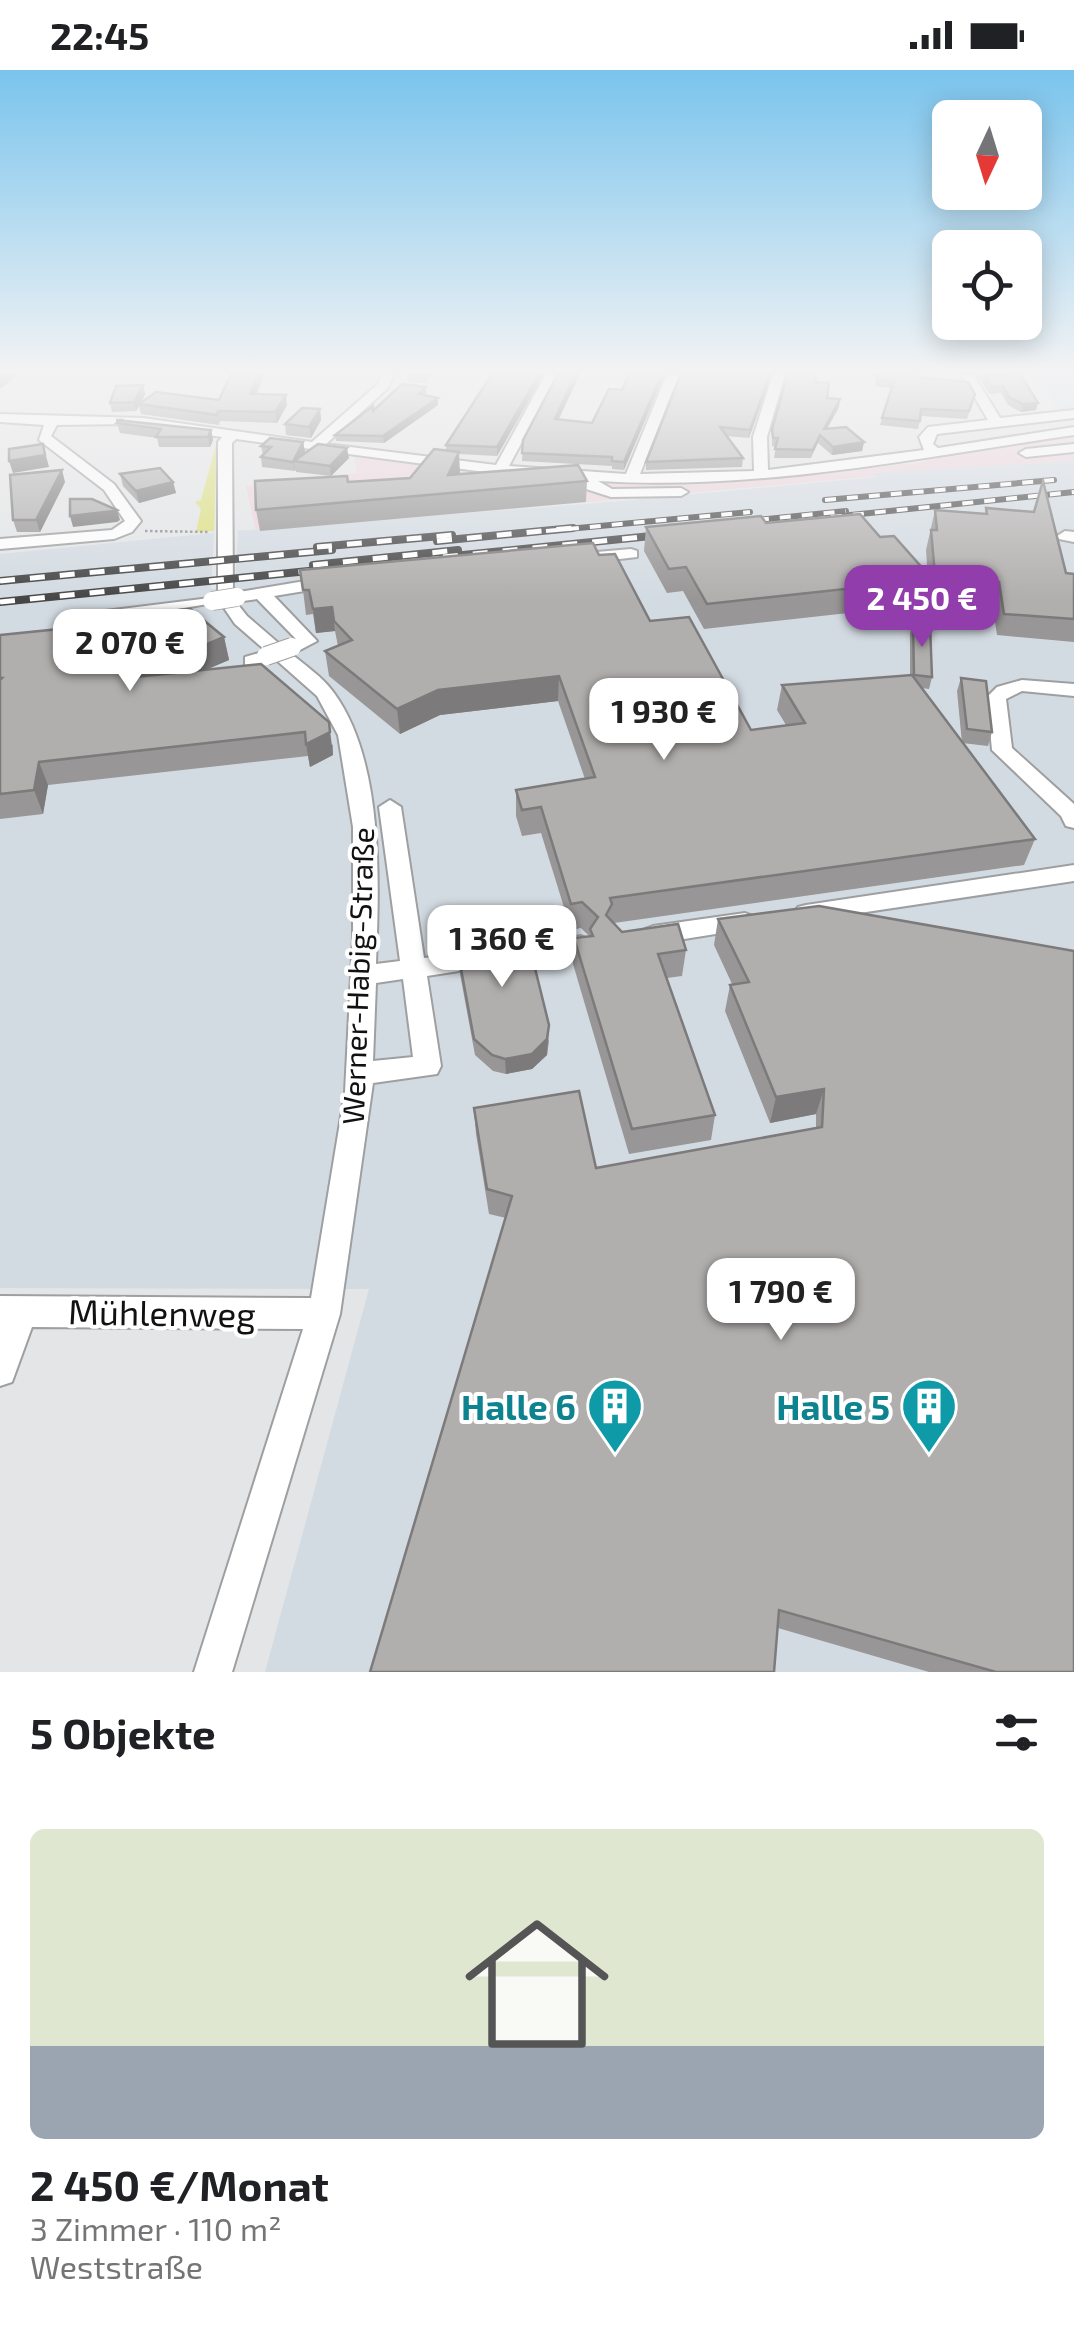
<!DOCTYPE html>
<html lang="de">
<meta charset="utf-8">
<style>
:root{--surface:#fff;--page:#f6f6f6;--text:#202124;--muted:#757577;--accent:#913dab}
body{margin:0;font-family:"Exo 2",sans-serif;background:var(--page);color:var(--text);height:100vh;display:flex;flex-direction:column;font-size:38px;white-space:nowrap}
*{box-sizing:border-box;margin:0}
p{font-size:32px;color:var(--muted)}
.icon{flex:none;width:55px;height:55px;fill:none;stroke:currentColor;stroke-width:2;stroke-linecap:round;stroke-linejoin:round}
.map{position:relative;height:1602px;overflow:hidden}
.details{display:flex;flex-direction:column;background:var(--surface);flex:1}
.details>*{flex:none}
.needle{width:65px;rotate:184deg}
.controls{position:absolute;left:932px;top:30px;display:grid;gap:20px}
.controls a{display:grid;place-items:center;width:110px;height:110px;border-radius:15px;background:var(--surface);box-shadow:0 5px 25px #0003;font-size:50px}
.price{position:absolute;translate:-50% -85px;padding:0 22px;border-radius:20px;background:#fff;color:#222;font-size:32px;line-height:65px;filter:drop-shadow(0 2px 5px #0008)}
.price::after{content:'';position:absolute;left:50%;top:60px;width:30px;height:22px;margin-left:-15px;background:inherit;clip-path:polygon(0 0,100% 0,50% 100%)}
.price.active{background:var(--accent);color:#fff}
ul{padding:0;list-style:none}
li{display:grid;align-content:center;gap:20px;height:530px;padding:0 30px}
li span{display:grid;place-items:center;height:310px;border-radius:15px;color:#555}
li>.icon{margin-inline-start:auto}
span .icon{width:180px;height:180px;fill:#fffc;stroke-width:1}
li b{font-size:42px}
h2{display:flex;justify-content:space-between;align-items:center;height:120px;padding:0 30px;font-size:42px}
.status{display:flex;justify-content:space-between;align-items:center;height:70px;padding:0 50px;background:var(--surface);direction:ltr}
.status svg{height:28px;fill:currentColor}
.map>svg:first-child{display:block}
.commercial{fill:#edd4db}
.built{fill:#d3dbe2}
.green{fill:#dcdf7b}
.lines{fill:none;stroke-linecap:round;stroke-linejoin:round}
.minor-casing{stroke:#9e9fa0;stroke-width:4}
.path{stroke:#8c8d8e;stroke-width:2.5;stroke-dasharray:2.5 2.5;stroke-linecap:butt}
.minor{fill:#fff;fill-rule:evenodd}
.rail-far1-casing{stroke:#464647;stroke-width:6}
.rail-casing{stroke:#464647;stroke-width:8}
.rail-far1{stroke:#fff;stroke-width:4;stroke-dasharray:11;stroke-linecap:butt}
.rail{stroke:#fff;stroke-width:5;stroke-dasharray:15;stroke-linecap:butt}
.minor-bridge-casing{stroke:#9e9fa0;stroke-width:20;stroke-linecap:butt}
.minor-bridge{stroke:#fff;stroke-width:18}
.wall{fill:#989696}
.shaded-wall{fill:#7c7a7a}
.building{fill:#b1afae;stroke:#7c7a7a;stroke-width:2.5}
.labels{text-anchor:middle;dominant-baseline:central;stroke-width:8;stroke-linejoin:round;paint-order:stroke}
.street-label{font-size:30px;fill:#111112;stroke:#fff}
.near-street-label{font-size:35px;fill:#111112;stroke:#fff}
.near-culture-label{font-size:35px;font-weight:bold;fill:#0d838f;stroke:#fff;text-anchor:end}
</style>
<div class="status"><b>22:45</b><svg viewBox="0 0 49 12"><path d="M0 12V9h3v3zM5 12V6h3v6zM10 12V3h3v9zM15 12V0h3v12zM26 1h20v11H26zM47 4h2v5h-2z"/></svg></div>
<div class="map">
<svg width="1074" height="1602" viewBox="0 0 1074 1602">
<rect width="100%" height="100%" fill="#e4e5e6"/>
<path class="commercial" d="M1074 366V391L876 403 878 406 256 462 246 416 317 411 318 406 357 403 354 385 554 411 678 413 919 393 960 380Z"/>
<g class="built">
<path d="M1036 304H1074V341L1060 342Z"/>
<path d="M1074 391V1602H265L369 1219 0 1218V484L214 463 211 519 235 516 238 461 610 432 877 407 874 403Z"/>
</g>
<path class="green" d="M217 371 214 461 196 462 201 439 195 432 201 430Z"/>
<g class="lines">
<g class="minor-casing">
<g id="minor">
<path d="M383 304H395L387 319 326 374 496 395 546 304H558L509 396 626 404 667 304H679L640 404 754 401 753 367 773 304H785L767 367 768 400 924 380 919 367 928 357 988 350 961 304H973L1000 348 1074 340V348L937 364 933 374 938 378 1074 357V365C916 388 759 421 598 411L612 419 681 418 688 422 681 426 611 427 586 419 584 410 500 404 236 369 232 373 233 523 329 507 337 512 329 517 274 526 317 571 298 581H288C303 594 323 607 334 623 384 692 379 811 376 894L400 891 379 737 390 730 401 737 424 888 450 885 459 887 462 894 459 901 427 906 441 996 437 1004 373 1013 340 1244 232 1602H194L303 1259 32 1257 12 1312 0 1316V1226L311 1228 345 1022 353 867V757L338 665 317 626 274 588 251 596 245 595V587L266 581 235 554 220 532 105 551 96 546 105 541 218 527V372L222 367 125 354 57 355 51 366 114 414 141 451 132 462 114 469 0 479V469L112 460 125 451 104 420 39 370 44 355 0 352V344L143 348 312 372 378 314ZM257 529 296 569 283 577 247 546 236 532ZM403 909 413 987 373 991 376 913Z"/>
<path d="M1074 374V382L1026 387 1019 383 1026 379Z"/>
<path d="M1065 461 1074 462V472L1059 469 1057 466Z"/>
<path d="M631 479 637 481V487L585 493 577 488 585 483Z"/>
<path d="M1022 610 1074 614V626L1022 621 1006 629 1012 678 1074 734V758L1066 756 1061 746 992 680 987 627 997 617Z"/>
<path d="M1074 795V811L806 851 798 849 794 843 798 837 806 835Z"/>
<path d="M745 843 753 846 757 852 753 858 653 874 645 871 641 865 645 859 653 856Z"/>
<path d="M581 866 589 869 593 875 589 881 533 891 524 888 521 882 524 876Z"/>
</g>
</g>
<path class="path" d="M145 461 210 462"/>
<use href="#minor" class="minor"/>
<g class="rail-far1-casing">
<g id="rail-far1">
<path d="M825 430 1054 410"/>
<path d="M831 447 1074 422"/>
<path d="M736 452 846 441"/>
<path d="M546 461 750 442"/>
</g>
</g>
<g class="rail-casing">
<g id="rail">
<path d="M437 471 573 458"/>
<path d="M317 477 452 465"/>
<path d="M443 487 671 464"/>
<path d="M313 495 458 480"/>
<path d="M0 511 332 480"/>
<path d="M0 532 328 499"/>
</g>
</g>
<use href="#rail-far1" class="rail-far1"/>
<use href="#rail" class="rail"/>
<g class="minor-bridge-casing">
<g id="minor-bridge">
<path d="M212 531 237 527"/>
<path d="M266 586 292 577"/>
</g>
</g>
<use href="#minor-bridge" class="minor-bridge"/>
</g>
<g class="wall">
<path d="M231 304H263V308L257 324 287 335 277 353 220 351 219 355 141 344 139 336 136 341 112 342 110 333 143 315 145 324 141 333 219 330Z"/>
<path d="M407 304H430L427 313 408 312Z"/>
<path d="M544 304 497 386 459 384V404L587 411 586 432 260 461 256 440 348 412 410 408 446 381V375Z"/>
<path d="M558 304H580L558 349 592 353 622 320 629 304 624 400 612 399V396L522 391 523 370Z"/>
<path d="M772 304 749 368 726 366 743 388 742 397 646 400V392Z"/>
<path d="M914 304 916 307 975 324 967 349 921 346 918 359 880 355 892 318 875 316 877 306 868 305Z"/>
<path d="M976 304H1020L1036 340 1021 342 1008 335 1001 323 990 324Z"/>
<path d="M815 312 827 328 839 337 827 359 864 372 862 381 832 385 818 373 811 388H774L776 377 772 376V359Z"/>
<path d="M426 317V324L425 325 438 328V335L384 373 336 371 335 365 373 341Z"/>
<path d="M320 339 321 350 311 368 286 365 285 354Z"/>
<path d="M116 350 211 360 213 370 210 377H159L157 368 120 363Z"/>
<path d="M303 372 305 382 303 385 349 388 331 406 296 402V400L295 401 262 397 261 387 263 385 261 376Z"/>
<path d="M120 404 173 412 176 423 139 433 123 416Z"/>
<path d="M1043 411 1066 503 1074 504V572L997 565 992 533 929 526 926 480 935 440 985 444 986 438 1033 442Z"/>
<path d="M65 412 40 462H17L13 450Z"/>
<path d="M766 453 880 467 925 501 918 525H915L912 536 704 559 683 521 667 523 644 481 646 457Z"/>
<path d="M599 485 650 551 751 660 786 655 777 640 782 615 910 605V564L913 553 932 607 929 619 921 618 1035 769 1024 795 614 853 622 862 686 880 682 906 667 908 715 1045 711 1070 629 1084 573 894 574 868 589 866 581 858 571 860 541 763 522 766 516 746V720L585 709 558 631 440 645 400 664 329 606 325 581 338 576 335 561 316 563 313 544 306 545 303 520Z"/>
<path d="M0 565 224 567 229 590 205 600 333 675V685L310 697 308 686 48 715 43 744 0 749Z"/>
<path d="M961 608 992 662 988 676 962 673 957 621Z"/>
<path d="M819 836 1074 1602H929L778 1558 506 1148 489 1144 476 1064 474 1038 596 1098 816 1058V1044L770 1053 725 941 730 915 732 914 714 875 718 849Z"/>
<path d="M521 858V874L549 971 547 985 532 999 506 1004 493 1001 475 985 460 904V868Z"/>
</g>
<g class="shaded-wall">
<path d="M2 304H19L0 319V306Z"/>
<path d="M259 304H263V308L252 334 250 324Z"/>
<path d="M539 304H544L497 386V377Z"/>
<path d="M576 304H580L555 357V349Z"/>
<path d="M662 304H665L624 400V392Z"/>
<path d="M770 304H772L749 368 750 360Z"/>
<path d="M143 315 145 324 136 341 134 332Z"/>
<path d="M286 325 287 335 277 353 275 342Z"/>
<path d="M438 328V335L384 373 383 366Z"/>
<path d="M840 329 839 337 822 367 824 359Z"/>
<path d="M1038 333 1036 340 1021 342 1023 334Z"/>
<path d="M320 339 321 350 311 368 309 357Z"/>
<path d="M211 360 213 370 210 377 208 367Z"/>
<path d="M303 372 305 382 300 392 294 391 295 401 293 392Z"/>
<path d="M864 372 862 381 832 385 833 377Z"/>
<path d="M43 374 49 397 13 403 9 391Z"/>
<path d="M347 378 349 388 331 406 330 396Z"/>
<path d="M459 382 460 403 451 423 448 405Z"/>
<path d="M62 400 65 412 40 462 36 450Z"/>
<path d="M173 412 176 423 139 433 136 421Z"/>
<path d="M117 440 120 450 117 452 73 457 70 446Z"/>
<path d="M332 537 335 561 316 563 313 539Z"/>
<path d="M224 567 229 590 133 631 126 608Z"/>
<path d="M559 606 558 631 440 645 400 664 397 639 438 620Z"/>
<path d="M329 652 333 685 310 697 306 674Z"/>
<path d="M39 692 48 715 43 744 34 720Z"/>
<path d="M549 955 547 985 532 999 506 1004 505 989Z"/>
<path d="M824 1019 816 1044 770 1053 776 1027Z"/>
</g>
<g class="building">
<path d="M231 304H259L250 324 286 325 275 342 218 341 217 345 139 334 156 322 219 330Z"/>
<path d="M492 304H539L497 377 446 375Z"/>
<path d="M558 304H576L555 349 592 353 609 319 622 320 629 304H662L624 392 612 391V387L522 383 523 370Z"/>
<path d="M681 304H770L750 360 720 357 743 388 646 392Z"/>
<path d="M788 304H816L815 312 829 313 827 328 840 329 824 359 846 357 864 372 833 377 820 365 813 380 775 379 778 368H773L772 359Z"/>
<path d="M878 304H914L916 307 968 312 975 324 969 341 921 339 920 351 882 348 894 311 876 309Z"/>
<path d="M983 304H1020L1038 333 1023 334 1010 328 1003 316 992 317Z"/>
<path d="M402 314 426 317 419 324 438 328 383 366 335 365 373 336V341Z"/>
<path d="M143 315 134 332 110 333 116 316Z"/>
<path d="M302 338 320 339 309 357 285 354Z"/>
<path d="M116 350 211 360 208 367H156L161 359 117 353 121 350Z"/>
<path d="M270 368 303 372 293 392 261 387 271 377 261 376Z"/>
<path d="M43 374 45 385 9 391V379Z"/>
<path d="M318 374 347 378 330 396 294 391Z"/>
<path d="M434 379 459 382 448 405 578 395 587 411 256 440 255 411 347 406 348 412 410 408Z"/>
<path d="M160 398 173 412 136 421 120 404Z"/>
<path d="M62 400 36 450H13L10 405Z"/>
<path d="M1043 411 1066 503 1074 504V549L1004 544 999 512 935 505 931 460H937L935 440 987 444 986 438 1034 442Z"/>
<path d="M70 429H92L117 440 114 441 70 446Z"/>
<path d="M860 444 880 467 894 466 925 501 908 499 919 511 707 534 686 497 669 499 646 457 761 446 766 453Z"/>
<path d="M593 473 599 485 615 484 650 551 689 547 751 660 805 653 782 615 912 605 1035 769 610 828 612 834 606 845 622 862 678 854 686 880 658 884 715 1045 632 1059 574 868 593 866 590 859 598 847 582 832 571 834 541 737 522 740 516 720 595 707 559 606 438 620 397 639 325 581 352 570 334 551 332 537 313 539 309 520H303L300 500Z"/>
<path d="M190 539 224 567 126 608 261 594 329 652 330 662 306 674 305 662 39 692 34 720 0 724V610L2 608H0V565L59 559V555L94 552V548Z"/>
<path d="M913 553 930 555 932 607 914 605Z"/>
<path d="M961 608 986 611 992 662 967 659Z"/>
<path d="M819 836 1074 881V1602H996L779 1540 774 1602H370L512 1126 487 1119 474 1038 579 1021 596 1098 822 1057 824 1019 776 1027 730 915 749 912 718 849Z"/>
<path d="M485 849 517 855 521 858 517 864 520 874 530 878 549 955 547 969 532 984 505 989 492 985 474 969 459 888 464 876 460 868 468 856Z"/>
</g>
<linearGradient id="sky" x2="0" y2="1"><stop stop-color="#7ac4ed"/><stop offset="0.57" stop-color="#f3f3f4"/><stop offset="1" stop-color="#f3f3f4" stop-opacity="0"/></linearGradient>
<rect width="1074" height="529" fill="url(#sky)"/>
<defs>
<g id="building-pin" transform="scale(2.875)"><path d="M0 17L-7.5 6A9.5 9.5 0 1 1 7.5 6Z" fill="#0f9aa8" stroke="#fff"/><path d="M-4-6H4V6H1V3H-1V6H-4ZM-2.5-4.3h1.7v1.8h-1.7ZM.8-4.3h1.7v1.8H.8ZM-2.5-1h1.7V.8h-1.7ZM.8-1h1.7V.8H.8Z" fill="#fff"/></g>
</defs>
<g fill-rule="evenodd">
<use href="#building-pin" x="615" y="1336"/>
<use href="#building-pin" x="929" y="1336"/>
</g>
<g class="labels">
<g class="street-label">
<text transform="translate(357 906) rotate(-88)">Werner-Habig-Straße</text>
</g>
<g class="near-street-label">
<text transform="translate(162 1242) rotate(1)">Mühlenweg</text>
</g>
<g class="near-culture-label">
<text x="576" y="1336">Halle 6</text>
<text x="890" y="1336">Halle 5</text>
</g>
</g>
</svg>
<div class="controls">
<a><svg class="needle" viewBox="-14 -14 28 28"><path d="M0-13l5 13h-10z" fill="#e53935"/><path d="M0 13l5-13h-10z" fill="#757577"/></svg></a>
<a><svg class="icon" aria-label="locate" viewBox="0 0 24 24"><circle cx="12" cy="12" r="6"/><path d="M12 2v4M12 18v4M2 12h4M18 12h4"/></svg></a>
</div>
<b class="price active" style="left:922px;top:580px">2 450 €</b>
<b class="price" style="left:130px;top:624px">2 070 €</b>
<b class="price" style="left:664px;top:693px">1 930 €</b>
<b class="price" style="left:502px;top:920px">1 360 €</b>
<b class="price" style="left:781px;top:1273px">1 790 €</b>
</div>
<section class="details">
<h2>5 Objekte<svg class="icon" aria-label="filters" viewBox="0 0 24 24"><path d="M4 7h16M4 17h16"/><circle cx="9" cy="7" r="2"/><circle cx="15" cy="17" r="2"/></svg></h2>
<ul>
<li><span style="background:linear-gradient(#dfe7d0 70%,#9aa5b1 0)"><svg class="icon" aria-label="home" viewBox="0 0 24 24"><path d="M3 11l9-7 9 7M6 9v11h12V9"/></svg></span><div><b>2 450 €/Monat</b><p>3 Zimmer · 110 m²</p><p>Weststraße</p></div></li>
</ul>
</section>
